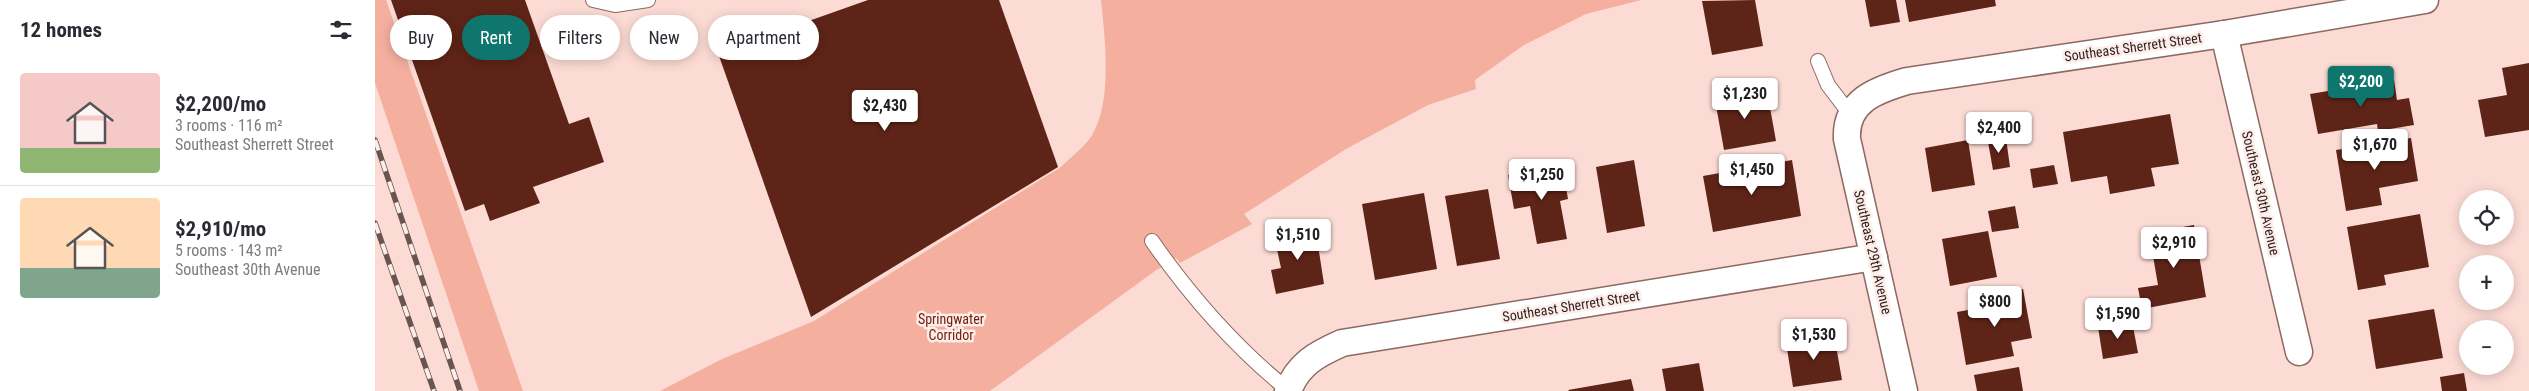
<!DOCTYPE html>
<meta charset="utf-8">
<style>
:root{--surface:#fff;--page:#f7f7f7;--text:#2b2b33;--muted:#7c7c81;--line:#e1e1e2;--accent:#0f766e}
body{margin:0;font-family:"Roboto Condensed",sans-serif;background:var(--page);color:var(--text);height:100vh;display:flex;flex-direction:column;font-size:19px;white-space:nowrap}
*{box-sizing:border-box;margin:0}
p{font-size:16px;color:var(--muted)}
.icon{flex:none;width:28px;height:28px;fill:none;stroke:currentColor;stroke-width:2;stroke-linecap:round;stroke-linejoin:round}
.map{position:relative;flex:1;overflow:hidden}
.drawer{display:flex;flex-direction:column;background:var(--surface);width:375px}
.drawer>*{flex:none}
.guide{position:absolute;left:15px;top:15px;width:475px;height:45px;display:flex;gap:10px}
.tools{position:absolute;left:2084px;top:190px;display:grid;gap:10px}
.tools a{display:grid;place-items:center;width:55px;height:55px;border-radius:50%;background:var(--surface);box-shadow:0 2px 12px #0003;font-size:25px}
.price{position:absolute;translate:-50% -42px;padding:0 11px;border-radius:5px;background:#fff;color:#222;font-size:16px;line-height:32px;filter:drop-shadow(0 1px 2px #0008)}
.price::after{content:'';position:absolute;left:50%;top:30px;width:15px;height:11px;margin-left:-8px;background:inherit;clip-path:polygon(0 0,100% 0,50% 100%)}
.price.selected{background:var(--accent);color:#fff}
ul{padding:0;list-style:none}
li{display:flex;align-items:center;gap:15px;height:125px;padding:0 20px}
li+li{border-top:1px solid var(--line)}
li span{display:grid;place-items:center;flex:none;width:140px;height:100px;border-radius:5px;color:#555}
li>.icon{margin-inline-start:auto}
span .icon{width:60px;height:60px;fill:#fffc;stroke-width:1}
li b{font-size:21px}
h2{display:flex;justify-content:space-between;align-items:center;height:60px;padding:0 20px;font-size:21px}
.chip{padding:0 18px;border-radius:22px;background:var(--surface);box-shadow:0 2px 12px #0003;font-size:18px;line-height:45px}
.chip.selected{background:var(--accent);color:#fff}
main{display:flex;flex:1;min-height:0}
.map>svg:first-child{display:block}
.green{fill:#f4af9f}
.building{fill:#5e2417}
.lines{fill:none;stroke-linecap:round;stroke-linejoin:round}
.service-casing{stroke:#8c6961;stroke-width:16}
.minor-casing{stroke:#8c6961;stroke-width:29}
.service{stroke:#fff;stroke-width:14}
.minor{stroke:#fff;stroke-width:26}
.rail-casing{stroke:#685450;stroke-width:5.5}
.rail{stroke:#fdede9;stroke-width:4;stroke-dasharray:11;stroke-linecap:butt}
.labels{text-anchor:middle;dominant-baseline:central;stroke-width:5;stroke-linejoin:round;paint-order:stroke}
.street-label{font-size:14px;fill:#2e1f1c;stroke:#fdede9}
.park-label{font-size:14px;fill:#72200f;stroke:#fdede9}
</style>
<main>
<section class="drawer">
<h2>12 homes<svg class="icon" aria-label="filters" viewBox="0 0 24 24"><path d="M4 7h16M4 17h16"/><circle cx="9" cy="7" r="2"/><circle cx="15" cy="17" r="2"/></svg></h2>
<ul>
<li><span style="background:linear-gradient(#f6c9c9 75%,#8fb573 0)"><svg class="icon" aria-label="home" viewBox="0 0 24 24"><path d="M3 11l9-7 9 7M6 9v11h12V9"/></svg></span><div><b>$2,200/mo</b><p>3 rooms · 116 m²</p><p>Southeast Sherrett Street</p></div></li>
<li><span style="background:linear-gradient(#ffd9b3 70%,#7fa58c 0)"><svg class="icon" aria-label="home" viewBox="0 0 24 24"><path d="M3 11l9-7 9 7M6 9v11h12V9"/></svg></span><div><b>$2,910/mo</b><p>5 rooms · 143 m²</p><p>Southeast 30th Avenue</p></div></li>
</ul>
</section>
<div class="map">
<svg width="2154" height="391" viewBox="0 0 2154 391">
<rect width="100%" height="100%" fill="#fcdbd4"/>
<g class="green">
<path d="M0 0H11L148 391H104L0 83Z"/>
<path d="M726 0H1266L1211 14 1149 45 1100 80 1101 89 1053 105 971 149 869 214 877 224 805 263 801 258 780 271 615 391H285L347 359 439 321 686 167C695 158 708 148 716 137 738 102 730 39 726 0Z"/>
</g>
<g class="building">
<path d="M16 0H150L194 124 214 117 229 162 158 187 165 203 115 221 109 204 90 211Z"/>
<path d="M493 0H624L683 167 436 317 343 53Z"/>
<path d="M1380 0 1388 46 1337 55 1327 1Z"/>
<path d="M1490 0H1521L1525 22 1495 27Z"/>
<path d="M1530 0H1620L1621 6 1534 22Z"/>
<path d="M2154 63V130L2110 137 2103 100 2132 95 2127 68Z"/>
<path d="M2019 80 2022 100 2034 98 2039 125 2003 131 2002 124 1943 134 1935 94Z"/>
<path d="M1392 91 1401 141 1349 150 1340 100Z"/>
<path d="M1795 114 1804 164 1776 168 1780 186 1735 194 1732 176 1696 182 1688 132Z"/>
<path d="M1631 138 1635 167 1618 170 1613 142Z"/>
<path d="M2036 138 2043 181 2004 188 2007 205 1971 211 1961 150Z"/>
<path d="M1593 140 1600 185 1557 192 1550 148Z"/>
<path d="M1259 160 1270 226 1232 233 1221 167Z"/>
<path d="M1417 160 1426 216 1338 232 1328 176Z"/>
<path d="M1187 165 1193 199 1185 201 1192 239 1162 244 1155 206 1139 209 1133 175Z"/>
<path d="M1679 165 1683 184 1658 188 1655 169Z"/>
<path d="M1113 189 1125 259 1082 266 1070 196Z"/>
<path d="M1049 193 1062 269 1000 280 987 204Z"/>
<path d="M1640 206 1644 228 1617 232 1613 211Z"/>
<path d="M2045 214 2054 267 2009 275 2011 285 1983 290 1972 227Z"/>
<path d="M930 224 932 234 941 232 949 284 901 294 896 270 906 268 900 240 908 239 906 228Z"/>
<path d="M1819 225 1831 297 1767 309 1763 288 1783 285 1774 233Z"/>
<path d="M1613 231 1622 277 1575 286 1567 239Z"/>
<path d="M1648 289 1657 338 1636 342 1639 356 1591 365 1582 312 1626 304 1624 293Z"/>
<path d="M2059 309 2068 358 2001 369 1993 320Z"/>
<path d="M1757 321 1763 353 1728 359 1723 327Z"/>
<path d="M1459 334 1467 380 1418 387 1411 342Z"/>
<path d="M1324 363 1329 391H1291L1287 369Z"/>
<path d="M1644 367 1648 391H1602L1599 375Z"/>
<path d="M2089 373 2092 391H2067L2065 377Z"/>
<path d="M1256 379 1259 391H1194L1193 390Z"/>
</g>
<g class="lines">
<g class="service-casing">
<g id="service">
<path d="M218 0 240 5 273 0"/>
<path d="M1443 61 1453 85 1475 114"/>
<path d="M777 241C816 297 860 347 913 390"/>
</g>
</g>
<g class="minor-casing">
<g id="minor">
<path d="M1849 34 1924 352"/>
<path d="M913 391C923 364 942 354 967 343L1499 257"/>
<path d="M1529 391 1472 139C1470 101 1501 90 1532 81L1849 34 2050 0"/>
</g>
</g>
<use href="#service" class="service"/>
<use href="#minor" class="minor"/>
<g class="rail-casing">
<g id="rail">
<path d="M0 140 85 391"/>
<path d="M0 223 59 391"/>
</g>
</g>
<use href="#rail" class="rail"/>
</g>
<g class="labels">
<g class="street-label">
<text transform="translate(1758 47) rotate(-8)">Southeast Sherrett Street</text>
<text transform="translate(1886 193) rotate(77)">Southeast 30th Avenue</text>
<text transform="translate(1498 252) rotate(77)">Southeast 29th Avenue</text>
<text transform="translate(1196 306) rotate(-9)">Southeast Sherrett Street</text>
</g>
<g class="park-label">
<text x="576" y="319">Springwater<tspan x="576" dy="16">Corridor</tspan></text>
</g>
</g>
</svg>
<div class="tools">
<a><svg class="icon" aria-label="locate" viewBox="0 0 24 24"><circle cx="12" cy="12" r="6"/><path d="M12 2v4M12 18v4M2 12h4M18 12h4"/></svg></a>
<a>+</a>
<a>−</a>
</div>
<b class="price selected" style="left:1986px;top:108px">$2,200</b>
<b class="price" style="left:1370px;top:120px">$1,230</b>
<b class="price" style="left:510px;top:132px">$2,430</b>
<b class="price" style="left:1624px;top:154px">$2,400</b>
<b class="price" style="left:2000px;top:171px">$1,670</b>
<b class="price" style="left:1377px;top:196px">$1,450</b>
<b class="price" style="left:1167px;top:201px">$1,250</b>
<b class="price" style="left:923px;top:261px">$1,510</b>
<b class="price" style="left:1799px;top:269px">$2,910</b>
<b class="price" style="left:1620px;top:328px">$800</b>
<b class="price" style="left:1743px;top:340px">$1,590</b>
<b class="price" style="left:1439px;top:361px">$1,530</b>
<div class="guide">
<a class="chip">Buy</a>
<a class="chip selected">Rent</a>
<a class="chip">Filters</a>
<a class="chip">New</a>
<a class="chip">Apartment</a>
</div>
</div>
</main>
